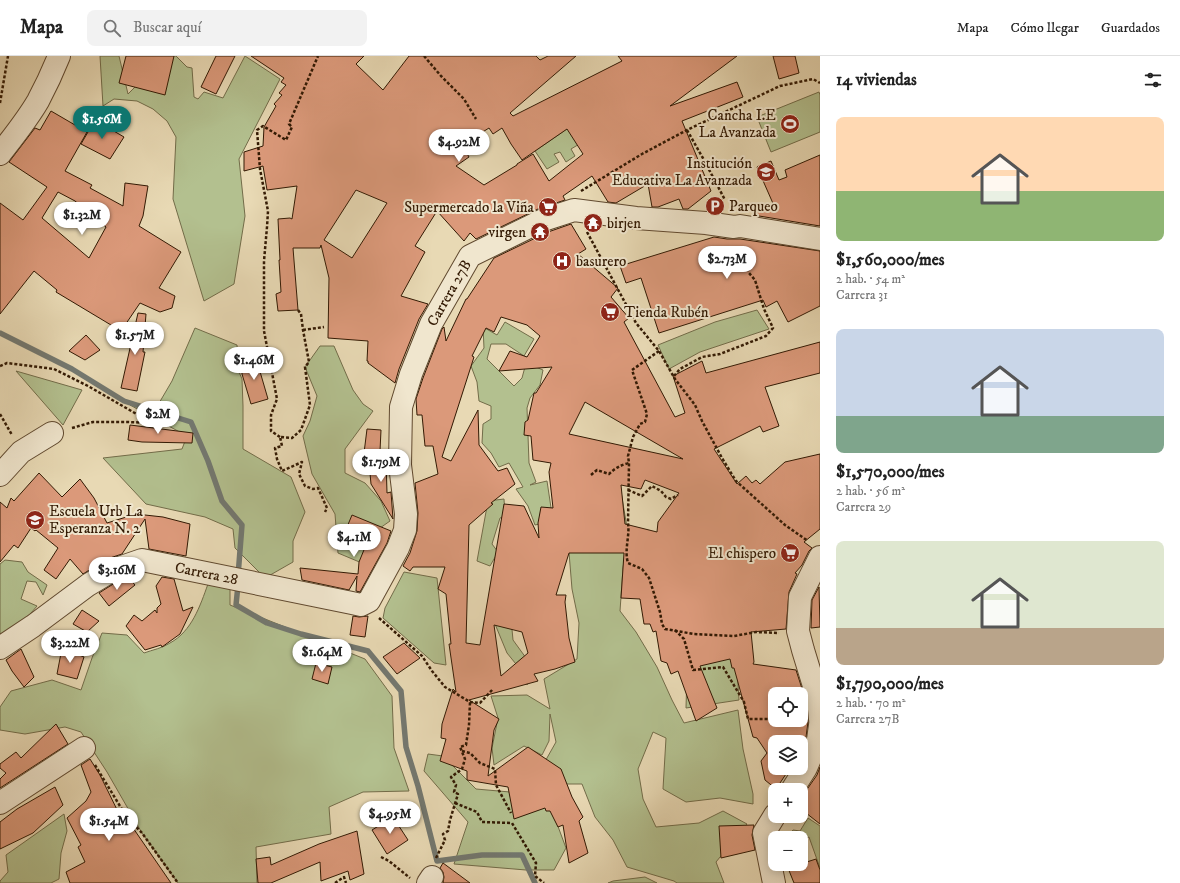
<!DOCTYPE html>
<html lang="es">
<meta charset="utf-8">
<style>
:root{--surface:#fff;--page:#f2f2f2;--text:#222;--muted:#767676;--line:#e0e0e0;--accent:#0f766e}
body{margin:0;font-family:"IM FELL DW Pica",serif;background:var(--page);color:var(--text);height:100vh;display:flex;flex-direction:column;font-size:15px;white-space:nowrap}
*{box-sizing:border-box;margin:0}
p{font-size:13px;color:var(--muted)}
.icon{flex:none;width:22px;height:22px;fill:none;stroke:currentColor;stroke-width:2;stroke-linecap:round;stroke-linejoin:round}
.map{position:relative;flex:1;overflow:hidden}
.drawer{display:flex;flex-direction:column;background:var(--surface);width:360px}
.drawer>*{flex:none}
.controls{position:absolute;left:768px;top:631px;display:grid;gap:8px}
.controls a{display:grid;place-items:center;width:40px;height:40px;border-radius:8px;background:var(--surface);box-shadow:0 2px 10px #0003;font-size:20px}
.price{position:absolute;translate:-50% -34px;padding:0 9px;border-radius:14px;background:#fff;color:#222;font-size:13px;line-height:26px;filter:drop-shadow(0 1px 2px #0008)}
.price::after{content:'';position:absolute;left:50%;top:24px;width:12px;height:9px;margin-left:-6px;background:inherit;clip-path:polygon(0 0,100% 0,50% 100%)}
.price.active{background:var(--accent);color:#fff}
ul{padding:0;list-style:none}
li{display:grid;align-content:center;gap:8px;height:212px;padding:0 16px}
li span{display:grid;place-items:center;height:124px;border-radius:8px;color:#555}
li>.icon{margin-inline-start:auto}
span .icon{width:72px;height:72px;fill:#fffc;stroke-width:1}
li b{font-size:17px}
h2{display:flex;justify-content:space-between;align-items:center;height:48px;padding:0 16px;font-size:17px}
header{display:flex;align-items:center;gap:24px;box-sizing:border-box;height:56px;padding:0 20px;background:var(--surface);border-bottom:1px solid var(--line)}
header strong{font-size:19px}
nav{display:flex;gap:22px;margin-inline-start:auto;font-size:14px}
.search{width:280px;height:36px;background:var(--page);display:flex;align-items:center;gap:10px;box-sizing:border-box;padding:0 14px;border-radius:8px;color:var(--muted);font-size:15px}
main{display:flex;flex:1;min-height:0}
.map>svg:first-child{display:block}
.green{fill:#b3c08f;stroke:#726c49}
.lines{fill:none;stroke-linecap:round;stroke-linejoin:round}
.stream{stroke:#737870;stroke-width:5.5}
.building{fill:#db997a;stroke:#321903;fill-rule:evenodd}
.minor-casing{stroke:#60492f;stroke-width:24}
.path{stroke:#321903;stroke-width:2.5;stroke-dasharray:3 2;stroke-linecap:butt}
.minor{stroke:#f0e6ce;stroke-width:22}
.labels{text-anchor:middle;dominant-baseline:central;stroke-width:4;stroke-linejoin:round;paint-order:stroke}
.poi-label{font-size:15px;fill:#321903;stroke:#f0e6ce;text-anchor:end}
.street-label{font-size:15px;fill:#321903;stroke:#f0e6ce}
</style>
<header>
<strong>Mapa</strong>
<div class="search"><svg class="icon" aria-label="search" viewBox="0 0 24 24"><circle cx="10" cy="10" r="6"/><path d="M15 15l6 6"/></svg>Buscar aquí</div>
<nav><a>Mapa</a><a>Cómo llegar</a><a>Guardados</a></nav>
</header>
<main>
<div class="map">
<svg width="820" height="827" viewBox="0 0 820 827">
<rect width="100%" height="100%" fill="#e8d9b4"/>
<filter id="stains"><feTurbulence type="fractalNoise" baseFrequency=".005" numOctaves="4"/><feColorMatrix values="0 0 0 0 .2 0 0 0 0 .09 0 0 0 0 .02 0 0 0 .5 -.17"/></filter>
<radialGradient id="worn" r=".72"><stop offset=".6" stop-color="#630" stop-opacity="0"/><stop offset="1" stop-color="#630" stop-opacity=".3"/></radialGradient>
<g class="green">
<path d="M100 0H119L128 38 141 25 147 0H176L187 11 192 12 194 41 198 43 204 36 223 42 245 0 280 23 239 103 245 160 234 228 204 245 173 143 176 81 167 65 153 53 137 45 114 43 103 50Z"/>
<path d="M819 36 820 39V76L771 96 757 61Z"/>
<path d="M584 61 596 78 571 93 575 100 566 106 560 96 554 98 559 106 547 113 535 95Z"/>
<path d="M757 254 769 273 700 296 669 313 658 289 715 266Z"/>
<path d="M505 266 534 283 524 300 506 288H491L487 303 514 330 522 322 526 307 543 314 540 329 530 342 527 352 529 407 536 426 530 429 547 425 553 465 535 469 528 450 516 433 523 431 509 407 499 411 491 397 482 387 483 368 491 363V350L479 345 477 326 471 310 484 292 483 271 497 279Z"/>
<path d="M195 272 237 289 239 316 242 323 243 350V393L291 421 305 456 293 485V506L265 522 235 492 233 473 205 461 146 448 103 402 182 393 187 380 130 349 155 354 172 325Z"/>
<path d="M320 290H334L353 334 363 348 373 355 345 393V417L365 427 381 445 390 465 380 472 364 475 369 510 338 497 335 458 312 418 303 380 310 365 317 340 305 311Z"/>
<path d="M16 315 82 334 63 369Z"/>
<path d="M621 436 628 477 623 512 620 555 636 576 657 611 672 644 684 667 738 654 743 693 753 738V748L720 742 686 746 663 733 666 682 653 676 638 713 643 743 656 771 699 767 723 755 747 768 716 806 724 827H677L674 825 627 811 613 784 595 761 582 728H561L553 757 566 792 554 814H526L454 808 468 766 424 715 428 698 443 700 476 733 510 736 543 709 556 686 550 658 549 685 542 699 524 690 494 709 492 692 498 662 491 640 527 639 550 653 544 623 577 603 579 567 572 533 567 472Z"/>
<path d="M504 443 505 460 500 462 492 488 498 496 490 510 477 505 488 445Z"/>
<path d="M5 504 22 506 28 516 47 529 43 539 36 526 27 525 21 543 37 550C26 563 16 575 0 578V508Z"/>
<path d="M404 516 437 522 446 609 434 607 383 562 385 552Z"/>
<path d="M208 528 230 532V549L365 603 392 640 394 692 409 735 363 736 329 751 331 778 256 791 257 827H178L142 777 107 716 81 676 65 671 25 678 0 674V651L11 635 52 624 81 634 92 602 102 577 127 579 144 597C152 594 163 592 170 587 192 575 200 550 208 528Z"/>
<path d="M490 556 511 563 513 584 534 613 527 629 520 613 507 597Z"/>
<path d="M688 579 735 581 739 644 686 652Z"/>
<path d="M64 758 67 775 61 797 59 823 51 827H0V825L8 816 6 799Z"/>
<path d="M808 762 820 770V812L809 781 801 784V782H789L788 780 793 774 800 775Z"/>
<path d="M645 821 657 827H608L613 825Z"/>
</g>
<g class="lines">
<g class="stream">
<path d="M0 277 72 313 124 345 191 366 208 405 222 445 242 469 238 520"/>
<path d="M238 529 236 549 267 567 301 578 368 595 401 635 406 691 418 730 437 805 482 799H522L535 827"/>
</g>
</g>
<g class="building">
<path d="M126 0H174L165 39 119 27Z"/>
<path d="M216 0H235L216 38 201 31Z"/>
<path d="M251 0H364L356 8 383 34 409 0H536L540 4 548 0H576L510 57 513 60 622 5 618 0H737L670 50 737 26 743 41 682 65 711 135 688 153H683L679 143 658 151H652L648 128 616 147 608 146 592 120 563 140 565 144 538 153 476 183 470 177 464 185 437 155 415 190 425 196 401 240 428 248 419 263 399 313 395 327 368 307V305H367L368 285 328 282 329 222 321 189 320 192H293L298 254 278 255 276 238 281 236 279 204H280L278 163 290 162 292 163 297 130 267 134 263 110 244 115V96L263 90 264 71 276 50 274 48 282 39 279 37 286 29 281 26 284 22ZM489 72 493 78 502 72 511 88 522 104 567 73 583 98 549 125 533 98 517 108V109L484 129 456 110 469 101 462 89ZM356 134 387 147 352 202 324 184Z"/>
<path d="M773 0H795L799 17 779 23Z"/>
<path d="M51 55 87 76 65 115 92 129 90 132 123 150 125 127 148 130 143 160 139 170 181 196 159 232 175 240 172 252 160 256 140 247 121 275 56 236 57 234 34 215 0 258V147L23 164 47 131 9 106 35 72 40 74ZM58 136 75 145 106 171 89 202 42 162Z"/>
<path d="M95 64 124 81 110 103 81 88Z"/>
<path d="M820 99V170L753 159 754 149 775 152 757 111 771 105 779 124 787 121 785 114Z"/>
<path d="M571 168 586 193 578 198 618 232 611 241 629 262 624 266 675 361 685 357 673 320 702 305 706 317 820 286V317L765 331 779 370 763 376 760 370 714 393 737 428 746 420 752 427 756 424 760 428 785 406 820 398V473L804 486 812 492 809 495 802 509 795 517 797 518 789 536 786 573 751 576 754 606 753 608 796 614 806 645 808 666 806 681 801 692V686H775V712H790L776 733 765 724 761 705 767 697 757 682 753 681 734 612H732L730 603 700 610 717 652 696 665 678 615 671 618 667 607 661 605 656 575 653 576 650 568H644L640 543 621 542 624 497H569L556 539H566L565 546 569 582 575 606 555 613 534 618 538 625 469 644 499 663 494 674 488 720 528 691 561 713 572 741 583 761 579 765 588 797 569 807 563 769 558 771 550 755H546L545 752 514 763 508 731 467 724V715L440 705 446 683 441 682 442 668 453 633 456 636 449 588H451L446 538 438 533 445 511H413L410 515 403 510 410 497 417 475 418 457 415 427 438 418 433 390H425L422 359H417L416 343 423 322 442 273 444 271 446 285 466 243H467L494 202 548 176ZM501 261 527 269 540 280 527 301 510 295 499 315 552 311 536 337H534L528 364 525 366 524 379 531 380 533 404 551 407 549 416 553 452 541 451 538 467 539 482 524 450 504 448 480 589 466 587 469 469 493 448 491 447 515 428 507 412 498 415 479 389 478 354 451 405 442 401 474 301 472 300 486 272 494 276ZM585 346 683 403 569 378ZM645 424 679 437 658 466 657 476 625 468 621 429 641 433ZM494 569 522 576 528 597 501 620ZM775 638H801V664H775Z"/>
<path d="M714 181 727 183H740L820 195V250L788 266 777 245 766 251 763 244 659 277 641 222 626 227 620 210Z"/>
<path d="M138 257 146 258 143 296H145L137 335 121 332Z"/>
<path d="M86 279 100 294 85 304 69 295Z"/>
<path d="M254 295 268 343 251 348 242 318V314Z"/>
<path d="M130 369 193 377 192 387 142 386 128 384Z"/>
<path d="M367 373 381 374 380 395 364 397Z"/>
<path d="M386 403 387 437 391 436 393 463 371 428 369 407Z"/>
<path d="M39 417 62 441 80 423 94 442 107 467 136 458 163 461 190 468 186 500 149 493 145 463 122 498 107 503 83 518 70 503 56 523 44 514 58 492 36 474 35 475 31 472 18 492 14 489 0 506V446L7 452 11 442 14 445Z"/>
<path d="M352 459 391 475 387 487 360 536 356 535 357 520 349 534 302 524 300 512 358 518 359 506 368 484 347 471Z"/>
<path d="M162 521 174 523 183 555 193 551 180 578 162 591 161 589 145 594 126 570 134 559 142 565 155 554 157 557V552L161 548 156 530Z"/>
<path d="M129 522 135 529 109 550 99 537 118 525Z"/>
<path d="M819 531 820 571 811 572 812 544Z"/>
<path d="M82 554 99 565 87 576 73 568Z"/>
<path d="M353 560 359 561 368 560 365 581 350 579Z"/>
<path d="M404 587 420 602 397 618 383 601Z"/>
<path d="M62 592 84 601 77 623 57 618Z"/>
<path d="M21 593 34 621 24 631 12 615 6 604Z"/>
<path d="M316 607 332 611 328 628 312 623Z"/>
<path d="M56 668 68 688 0 732V723L6 717 0 712V708L16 696 21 702Z"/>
<path d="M90 703 100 719 126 772 131 769 171 827H70L66 816 85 806 78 791 81 789 67 762 86 745 91 736 81 709Z"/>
<path d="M820 711V768L801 753V742L817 719Z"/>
<path d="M55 731 63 749 33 777 0 793V766L17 753Z"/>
<path d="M393 761 408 784 387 798 372 774Z"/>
<path d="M754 769 752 779 755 794 721 802 719 770Z"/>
<path d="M357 775 364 818 350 824 348 815 321 825 320 806 271 827H258L256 803 270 801 271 809 319 788Z"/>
<path d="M816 803 820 814V827H794L788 812Z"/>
<path d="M443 807 470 827H443L444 821 443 816 440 812Z"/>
</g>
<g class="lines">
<g class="minor-casing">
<g id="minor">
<path d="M0 98C13 81 27 64 38 45 46 30 53 15 59 0"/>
<path d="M0 419 21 396 52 377"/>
<path d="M820 501 800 541 798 575 803 594 818 643 820 663"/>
<path id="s1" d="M0 592 33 570 88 529 113 514 142 504 352 547 361 549 369 545 398 492 405 474 406 458 400 409 401 351 411 318 431 268 470 200 543 164 574 154 636 162 706 167 734 171 740 170 820 183"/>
<path d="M792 734 806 712 818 684 820 669"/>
<path d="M0 747 84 692"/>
<path d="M428 827 432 821"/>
<path d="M774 827 764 777 775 759"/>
</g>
</g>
<g class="path">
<path d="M424 0 441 20 464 43 476 63"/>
<path d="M0 47 8 0"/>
<path d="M687 74 704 104 725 144"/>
<path d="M581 135 642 98 687 74 780 30 813 23 820 27"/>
<path d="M587 176 636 267 659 295 675 323 695 349 702 365 722 402 736 425 785 469 808 485"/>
<path d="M298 254 301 258 303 274 309 306 305 311 310 349 301 374 292 382 280 381 282 390 275 392 277 403 282 415 302 406 299 418 305 430 313 433 318 432 327 452 325 456"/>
<path d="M303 274 324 271"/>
<path d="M659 295 632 314 647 358 645 366 640 368 633 381 628 400 629 407 628 467C630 480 624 494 628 507L642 513 649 522 660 556 662 568 665 573 694 578 734 580 756 576 779 577"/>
<path d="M0 310 7 307 54 313 88 330 152 367"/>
<path d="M674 320 680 313 702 301 720 298 766 280 773 272 764 253 755 224 749 217 741 191"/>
<path d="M0 358 12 379"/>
<path d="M72 372 93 366H127L152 367"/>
<path d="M280 381 271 375V359L277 343 264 275V205L267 171 268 155 260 113 257 74 263 70 286 84 292 71 289 68 318 0"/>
<path d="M591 419 597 414 609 418C615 412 621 409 629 407"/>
<path d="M628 434 642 440 652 430 661 435 666 441 671 443 678 439"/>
<path d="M379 562 422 600 432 615 445 631 470 646 480 647 493 633"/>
<path d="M675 574 684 583 693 614 723 611 744 646 748 663H775"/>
<path d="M462 695 470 697 480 707 495 713 496 729 511 757"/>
<path d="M95 709 126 760 142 777 178 827"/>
<path d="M455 747 477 756 482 766 512 767 536 807 535 820 544 827"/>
<path d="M381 801 389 805 410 822"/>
<path d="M436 802 445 784 443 778 448 775 450 764 458 738 454 736 456 729 451 721 462 713 465 703 460 691 466 689 469 669 470 646"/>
<path d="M335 827 344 821 346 827"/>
</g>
<use href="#minor" class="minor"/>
</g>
<defs>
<g id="stadium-disc" transform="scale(1)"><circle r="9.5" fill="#8f2418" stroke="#f0e6ce"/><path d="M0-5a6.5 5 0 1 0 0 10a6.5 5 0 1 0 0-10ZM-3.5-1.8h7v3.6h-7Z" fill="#fff"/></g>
<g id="school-disc" transform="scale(1)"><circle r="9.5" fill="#8f2418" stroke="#f0e6ce"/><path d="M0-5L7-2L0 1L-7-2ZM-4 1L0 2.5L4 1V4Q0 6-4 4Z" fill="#fff"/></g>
<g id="parking-disc" transform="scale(1)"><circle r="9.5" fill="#8f2418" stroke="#f0e6ce"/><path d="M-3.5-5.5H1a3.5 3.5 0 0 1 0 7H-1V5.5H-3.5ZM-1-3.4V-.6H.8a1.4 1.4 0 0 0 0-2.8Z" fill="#fff"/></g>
<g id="supermarket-disc" transform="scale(1)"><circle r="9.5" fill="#8f2418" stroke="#f0e6ce"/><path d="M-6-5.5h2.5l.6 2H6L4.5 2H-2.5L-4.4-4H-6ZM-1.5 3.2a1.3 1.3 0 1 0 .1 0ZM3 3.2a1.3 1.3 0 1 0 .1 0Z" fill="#fff"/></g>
<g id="temple-disc" transform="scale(1)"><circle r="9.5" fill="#8f2418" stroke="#f0e6ce"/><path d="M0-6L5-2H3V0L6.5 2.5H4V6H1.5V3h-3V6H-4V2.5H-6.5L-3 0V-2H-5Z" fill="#fff"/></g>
<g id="hospital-disc" transform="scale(1)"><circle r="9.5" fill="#8f2418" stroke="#f0e6ce"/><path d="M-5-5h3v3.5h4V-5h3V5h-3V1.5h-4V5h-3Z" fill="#fff"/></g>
</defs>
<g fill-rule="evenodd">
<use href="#stadium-disc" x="790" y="68"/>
<use href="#school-disc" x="766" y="116"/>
<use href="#parking-disc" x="715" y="150"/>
<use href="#supermarket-disc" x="548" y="151"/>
<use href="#temple-disc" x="593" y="167"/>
<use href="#temple-disc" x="540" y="176"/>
<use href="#hospital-disc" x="562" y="205"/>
<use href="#supermarket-disc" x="610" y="256"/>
<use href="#school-disc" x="35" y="464"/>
<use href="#supermarket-disc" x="790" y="497"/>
</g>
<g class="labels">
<g class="poi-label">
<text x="776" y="59">Cancha I.E<tspan x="776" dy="17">La Avanzada</tspan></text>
<text x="752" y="107">Institución<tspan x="752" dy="17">Educativa La Avanzada</tspan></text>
<text x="729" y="150" text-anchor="start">Parqueo</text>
<text x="534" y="151">Supermercado la Viña</text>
<text x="607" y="167" text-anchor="start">birjen</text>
<text x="526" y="176">virgen</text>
<text x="576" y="205" text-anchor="start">basurero</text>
<text x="624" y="256" text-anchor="start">Tienda Rubén</text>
<text x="49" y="455" text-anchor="start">Escuela Urb La<tspan x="49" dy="17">Esperanza N. 2</tspan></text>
<text x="776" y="497">El chispero</text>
</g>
<g class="street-label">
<text stroke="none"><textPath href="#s1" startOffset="728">Carrera 27B</textPath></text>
<text stroke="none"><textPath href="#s1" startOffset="234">Carrera 28</textPath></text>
</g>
</g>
<rect width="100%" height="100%" filter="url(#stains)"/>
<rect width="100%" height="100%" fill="url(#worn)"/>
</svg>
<div class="controls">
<a><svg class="icon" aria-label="locate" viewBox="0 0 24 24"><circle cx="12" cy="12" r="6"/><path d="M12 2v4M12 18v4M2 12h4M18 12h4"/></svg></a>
<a><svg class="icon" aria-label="layers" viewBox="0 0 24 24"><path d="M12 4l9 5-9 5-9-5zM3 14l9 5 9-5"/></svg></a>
<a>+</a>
<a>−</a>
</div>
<b class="price active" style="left:102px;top:84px">$1.56M</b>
<b class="price" style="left:459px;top:107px">$4.92M</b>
<b class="price" style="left:82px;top:180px">$1.32M</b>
<b class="price" style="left:727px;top:224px">$2.73M</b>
<b class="price" style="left:135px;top:300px">$1.57M</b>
<b class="price" style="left:254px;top:325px">$1.46M</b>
<b class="price" style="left:158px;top:379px">$2M</b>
<b class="price" style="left:381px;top:427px">$1.79M</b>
<b class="price" style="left:354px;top:502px">$4.1M</b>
<b class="price" style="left:117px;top:535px">$3.16M</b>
<b class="price" style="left:70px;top:608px">$3.22M</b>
<b class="price" style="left:322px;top:617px">$1.64M</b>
<b class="price" style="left:390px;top:779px">$4.95M</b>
<b class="price" style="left:109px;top:786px">$1.54M</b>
</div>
<section class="drawer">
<h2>14 viviendas<svg class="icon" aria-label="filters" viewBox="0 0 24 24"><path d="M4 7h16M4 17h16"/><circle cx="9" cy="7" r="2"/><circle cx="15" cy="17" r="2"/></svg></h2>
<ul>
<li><span style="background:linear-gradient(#ffd9b3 60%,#8fb573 0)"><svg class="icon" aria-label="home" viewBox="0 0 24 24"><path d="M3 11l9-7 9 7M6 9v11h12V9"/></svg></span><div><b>$1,560,000/mes</b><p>2 hab. · 54 m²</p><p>Carrera 31</p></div></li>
<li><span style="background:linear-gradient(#c9d6e8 70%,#7fa58c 0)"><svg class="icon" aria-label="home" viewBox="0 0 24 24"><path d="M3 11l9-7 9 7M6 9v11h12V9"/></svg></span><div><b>$1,570,000/mes</b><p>2 hab. · 56 m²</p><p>Carrera 29</p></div></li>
<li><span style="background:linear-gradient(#dfe7d0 70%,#b9a48a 0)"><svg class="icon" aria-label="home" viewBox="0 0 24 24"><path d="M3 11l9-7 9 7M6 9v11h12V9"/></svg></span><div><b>$1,790,000/mes</b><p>2 hab. · 70 m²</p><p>Carrera 27B</p></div></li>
</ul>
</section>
</main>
